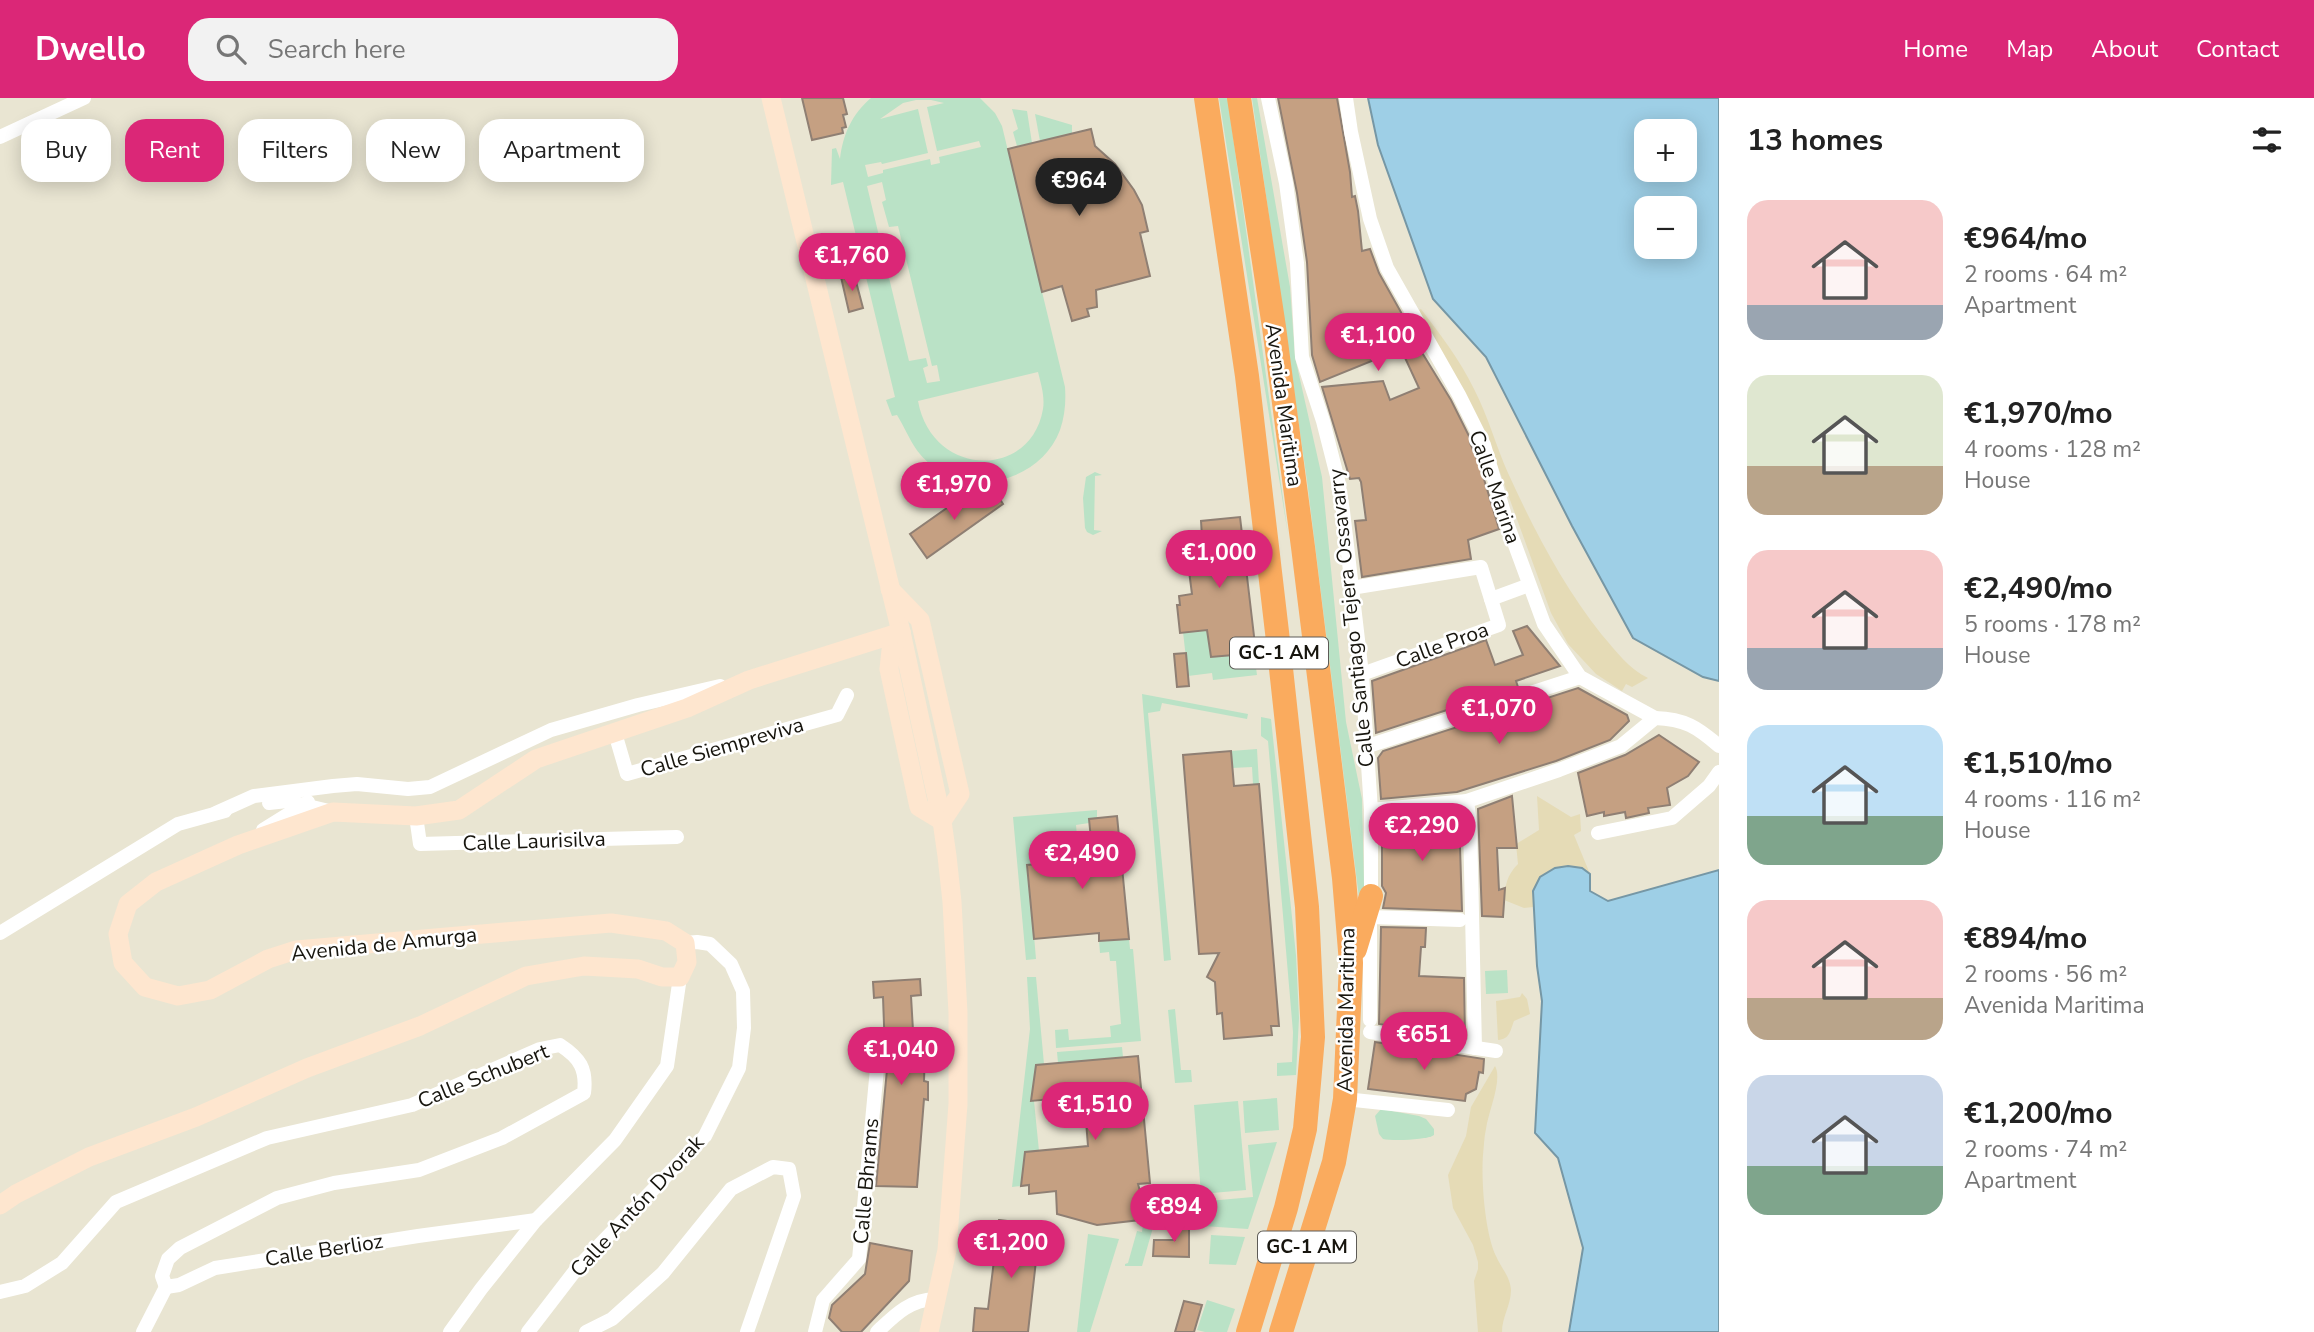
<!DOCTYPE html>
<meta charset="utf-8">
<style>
:root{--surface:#fff;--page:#f2f2f2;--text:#222;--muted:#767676;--accent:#db2777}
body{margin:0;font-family:"Nunito Sans",sans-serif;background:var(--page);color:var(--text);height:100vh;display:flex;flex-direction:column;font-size:26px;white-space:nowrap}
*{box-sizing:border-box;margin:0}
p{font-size:23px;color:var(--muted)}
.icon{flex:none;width:38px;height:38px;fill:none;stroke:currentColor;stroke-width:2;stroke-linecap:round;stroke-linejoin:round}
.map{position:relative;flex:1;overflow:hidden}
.drawer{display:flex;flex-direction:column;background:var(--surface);width:595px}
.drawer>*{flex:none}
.banner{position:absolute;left:21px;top:21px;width:665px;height:63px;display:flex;gap:14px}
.controls{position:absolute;left:1634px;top:21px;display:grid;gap:14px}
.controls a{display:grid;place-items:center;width:63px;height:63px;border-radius:14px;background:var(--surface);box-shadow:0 4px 18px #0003;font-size:35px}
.price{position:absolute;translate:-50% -60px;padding:0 16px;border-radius:24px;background:var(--accent);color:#fff;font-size:23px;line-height:46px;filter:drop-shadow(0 2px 4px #0008)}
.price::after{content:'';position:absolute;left:50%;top:42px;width:21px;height:16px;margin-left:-10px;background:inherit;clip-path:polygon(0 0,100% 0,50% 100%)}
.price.selected{background:#222;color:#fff}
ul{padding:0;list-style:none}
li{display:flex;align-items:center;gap:21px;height:175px;padding:0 28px}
li span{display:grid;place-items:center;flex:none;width:196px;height:140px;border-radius:21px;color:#555}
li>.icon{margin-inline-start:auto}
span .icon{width:84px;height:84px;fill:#fffc;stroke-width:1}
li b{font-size:30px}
h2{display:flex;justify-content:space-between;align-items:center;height:84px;padding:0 28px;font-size:30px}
.chip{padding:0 24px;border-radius:21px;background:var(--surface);box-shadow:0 4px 18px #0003;font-size:24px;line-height:63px}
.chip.selected{background:var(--accent);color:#fff}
header{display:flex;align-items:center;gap:42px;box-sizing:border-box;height:98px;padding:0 35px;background:var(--accent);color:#fff}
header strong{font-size:33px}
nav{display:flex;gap:38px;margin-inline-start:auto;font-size:24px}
.search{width:490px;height:63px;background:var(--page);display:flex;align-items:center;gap:18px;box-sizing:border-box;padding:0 24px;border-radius:21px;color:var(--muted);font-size:26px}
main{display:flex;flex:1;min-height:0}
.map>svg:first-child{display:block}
.green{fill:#bae2c6;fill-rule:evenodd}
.sand{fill:#e5dbb6}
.water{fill:#9ecfe6;stroke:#7697a5;stroke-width:2;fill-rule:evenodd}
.building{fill:#c5a082;stroke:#8f7f73;stroke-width:2}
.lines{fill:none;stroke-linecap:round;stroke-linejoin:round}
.street{stroke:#fff;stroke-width:14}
.secondary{stroke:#fee6cf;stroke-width:19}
.highway{stroke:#faab5e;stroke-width:24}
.labels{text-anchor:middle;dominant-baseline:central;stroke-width:5;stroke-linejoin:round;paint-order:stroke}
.shield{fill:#fff;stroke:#5d5b56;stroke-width:2}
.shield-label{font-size:19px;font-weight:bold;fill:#17150e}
.street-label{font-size:21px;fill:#17150e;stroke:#fff}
</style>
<header>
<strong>Dwello</strong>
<div class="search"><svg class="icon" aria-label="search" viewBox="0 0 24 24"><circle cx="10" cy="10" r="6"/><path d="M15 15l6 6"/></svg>Search here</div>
<nav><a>Home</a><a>Map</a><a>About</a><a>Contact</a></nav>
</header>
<main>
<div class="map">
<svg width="1719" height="1234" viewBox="0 0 1719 1234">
<rect width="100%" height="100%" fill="#e9e5d2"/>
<g class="green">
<path d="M871 0H980L995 15 1002 28 1065 289C1066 303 1065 318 1060 332 1042 380 980 398 938 372 913 355 911 340 897 317L892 318 886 302 895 299 843 84 831 87 832 51 836 50 840 61C843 36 852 16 871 0ZM916 2H931L944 5 927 9 937 53 979 43 981 49 939 59 940 65 931 67 930 61 883 72V75L868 79 865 67 881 64 882 66 928 55 918 11 880 21 903 5ZM882 84 886 102 882 104 889 129 898 128 932 268 937 267 940 283 927 285 923 270 928 268 926 260 909 263 867 88ZM1038 274C1041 286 1045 299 1043 311 1031 382 932 380 918 303Z"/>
<path d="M1219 0H1228V2L1288 437Z"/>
<path d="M1252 0H1257L1290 189 1295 259 1322 379 1346 624 1362 701 1364 788 1360 808 1307 383Z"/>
<path d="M1012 11 1027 13 1032 45 1017 48 1013 34 1018 31Z"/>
<path d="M1035 16 1072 27V35L1040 43Z"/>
<path d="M1095 374 1102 377 1095 378 1094 432 1102 433 1093 437 1087 434 1085 430 1083 400 1086 379Z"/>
<path d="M1207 532 1211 559 1254 555 1257 577 1213 582 1212 575 1188 578 1183 534Z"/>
<path d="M1142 596 1248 616 1247 621 1162 605 1160 613 1148 615 1171 862 1164 863Z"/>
<path d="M1261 619 1271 621 1296 857 1299 920 1296 977 1277 978V965L1292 964 1293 934 1268 643 1261 638Z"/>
<path d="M1257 651 1259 686H1253L1252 669 1232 670 1231 653Z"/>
<path d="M1097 712V720L1089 721V725L1076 727 1079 762 1028 767 1036 861 1026 862 1013 719Z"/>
<path d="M1129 841 1130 851H1133L1141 943 1056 950 1055 932 1068 931 1069 942 1111 939 1110 928 1121 926 1116 863H1110L1109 854 1100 855 1099 843Z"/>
<path d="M1507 872 1508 895 1486 896 1485 873Z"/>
<path d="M1027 879H1036L1044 966 1036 967 1031 1003H1034L1039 1053 1025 1054 1021 1088 1012 1089 1030 931Z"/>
<path d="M1175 911 1181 972H1191L1192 984 1175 985 1168 912Z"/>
<path d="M1122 949 1123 959 1058 965 1057 954Z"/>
<path d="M1277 1000 1279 1032 1245 1035 1243 1003Z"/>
<path d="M1238 1003 1246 1092 1201 1096 1194 1007Z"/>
<path d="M1381 1011 1419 1018 1426 1021 1434 1031V1037C1427 1042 1393 1043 1383 1041L1379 1036 1375 1018Z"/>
<path d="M1277 1044 1248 1131 1188 1127 1185 1101 1196 1100 1197 1104 1253 1099 1248 1047Z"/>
<path d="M1143 1126H1154L1142 1168H1125V1166L1128 1165 1137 1133 1142 1134Z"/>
<path d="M1088 1136 1119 1141 1090 1234H1077Z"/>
<path d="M1211 1137 1245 1139 1236 1167 1209 1166Z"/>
<path d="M1207 1202 1235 1211 1227 1234H1205L1197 1232Z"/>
</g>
<g class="sand">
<path d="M1421 211C1440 236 1460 262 1474 291 1488 318 1496 348 1508 375 1534 432 1563 488 1602 537 1616 553 1629 571 1648 580L1632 589 1626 586 1622 593 1596 576 1568 546 1551 515 1489 344 1419 212Z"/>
<path d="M1537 698 1571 719 1580 716 1581 733 1574 737 1590 776 1582 770 1533 793V809L1524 810 1504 802C1505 787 1507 777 1518 766L1516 746 1539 732Z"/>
<path d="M1522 895 1527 901 1530 916 1514 923C1510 933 1510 941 1498 942L1496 903 1520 899Z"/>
<path d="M1495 968C1503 982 1488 1014 1486 1031 1484 1039 1484 1048 1483 1057 1481 1083 1485 1135 1496 1158 1501 1170 1510 1178 1511 1192 1511 1207 1502 1219 1502 1234H1478L1474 1183 1478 1171V1164L1473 1147 1453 1110 1448 1077 1466 1038 1471 1009Z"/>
</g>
<g class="water">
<path d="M1368 0H1719V583L1703 579 1633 540 1572 428 1486 259 1433 201 1378 47ZM1647 33H1685V72H1647ZM1647 110H1685V149H1647Z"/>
<path d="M1568 768 1582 770 1590 776V793L1608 803 1719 772V1234H1569L1583 1150 1558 1060 1535 1035 1542 903 1537 868 1533 793 1540 779 1555 770Z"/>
</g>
<g class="building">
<path d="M802 0H843L847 16 843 17 846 29 842 30 843 35 812 42Z"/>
<path d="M1278 0H1337L1350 74 1352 99 1355 98 1358 113 1362 153 1370 151 1379 175 1416 241 1415 242 1421 253 1451 302 1472 344 1470 345 1480 368 1497 424 1499 431 1468 442 1471 461 1362 479 1355 423 1366 422 1361 384 1359 380 1350 381 1322 289 1383 283 1390 302 1419 290 1401 251 1320 284 1312 257 1307 164 1297 95Z"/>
<path d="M1091 31 1095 48 1115 66 1134 92 1142 107 1148 133 1140 135 1150 178 1096 192 1097 209 1087 211 1089 218 1072 223 1062 188 1042 194 1008 51Z"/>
<path d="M854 176 863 210 849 214 841 179Z"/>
<path d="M971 393 978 402 987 396 989 400 996 395 1003 406 927 460 910 436Z"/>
<path d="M1240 419 1256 555 1211 559 1207 532 1180 535 1177 507H1180L1179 498 1192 496 1189 473 1193 472 1189 440 1202 439 1201 423Z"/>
<path d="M1527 528 1560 568 1516 583 1518 589 1376 635 1372 583 1486 542 1495 567 1523 557 1513 533Z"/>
<path d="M1186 555 1189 588 1177 589 1174 556Z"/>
<path d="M1578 590 1627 617 1629 623 1610 642 1556 663 1457 694 1381 701 1378 660 1383 653Z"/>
<path d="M1659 637 1699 664 1688 678 1667 690 1670 707 1648 710 1649 715 1626 720 1625 714 1604 718V714L1587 718 1578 675 1625 657Z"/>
<path d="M1231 653 1234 688 1259 686 1279 928H1271L1272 937 1224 941 1222 915 1217 916 1215 884 1207 879 1219 855 1199 856 1183 657Z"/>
<path d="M1512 698 1517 750H1497L1499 792 1505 790 1503 819 1482 818 1478 711Z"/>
<path d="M1459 716 1462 813 1383 810 1386 795 1382 788V721Z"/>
<path d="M1117 718 1129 841 1099 843V835L1034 841 1027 767 1093 761 1089 721Z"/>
<path d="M1381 829 1426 830 1425 849H1421L1419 878 1464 880 1465 939 1379 926Z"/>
<path d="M920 881 921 897 911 898 914 950H925L924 983 928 984V1002L924 1001 917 1089 876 1088 888 961 885 954 883 899 874 900 873 884Z"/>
<path d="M1375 944 1484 961 1483 975 1479 974 1476 991 1466 996 1465 1003 1368 991Z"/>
<path d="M1138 958 1150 1085 1138 1086 1144 1108 1140 1122 1097 1127 1057 1116 1056 1093 1029 1096V1087L1021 1088 1025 1054 1088 1048 1084 998 1031 1003 1036 967Z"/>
<path d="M999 1122 1040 1127 1028 1234H973L975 1210 988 1211Z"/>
<path d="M1176 1127H1189V1159L1153 1158 1154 1142H1175Z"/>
<path d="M870 1145 912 1153 909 1183 861 1234H842L829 1220 832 1207 865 1176Z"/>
<path d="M1184 1203 1202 1207 1194 1234H1175Z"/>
</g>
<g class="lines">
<g class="street">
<path d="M1268 0 1286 85 1297 165 1302 259 1323 323 1338 382 1343 413 1362 576 1371 712V805"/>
<path d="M1346 0 1351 34 1370 121 1387 170 1459 297 1484 347 1508 428 1544 526 1580 579 1655 620"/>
<path d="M0 39 84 0"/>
<path d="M1351 490 1481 469 1499 527 1362 576"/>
<path d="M1491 501 1529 487"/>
<path d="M615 635 627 676 837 617 847 597"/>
<path d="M1365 649 1580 579"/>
<path d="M1467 703 1470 726 1475 950"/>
<path d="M269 705 287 703 333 714"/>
<path d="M1371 712 1467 703 1559 672 1621 648 1655 620C1685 621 1697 629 1719 648"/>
<path d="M216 715 254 698 333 688 357 686 408 691 430 689 551 632 638 607 720 588"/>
<path d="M416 718 420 746 677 739"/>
<path d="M263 732 308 704"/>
<path d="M1598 735 1672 720 1709 688 1719 674"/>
<path d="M1370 819 1460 822"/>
<path d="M0 835 178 726 225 713"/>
<path d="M1370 922V825"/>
<path d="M1370 934 1496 953"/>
<path d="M1345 1001 1448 1012"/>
<path d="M166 1189 179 1187 215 1170 418 1138 536 1122"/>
<path d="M0 1194 25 1188 62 1165 116 1104 267 1040 412 1007 540 951 560 947C580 960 587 971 584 995L502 1040 419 1072 334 1085 277 1100 180 1150 168 1161 162 1178 166 1189"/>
<path d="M143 1234 166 1189"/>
<path d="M450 1234 481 1191 536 1122 615 1042 667 968 680 879"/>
<path d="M528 1234 578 1169 705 1038 739 970 744 930 743 893 731 866 710 846 697 844 685 845"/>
<path d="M586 1234 612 1221 663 1175 731 1091 773 1069 789 1071 794 1098 747 1234"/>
<path d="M815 1234 823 1202 859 1161 878 960"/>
<path d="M877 1234C895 1217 909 1202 935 1201"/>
</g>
<g class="secondary">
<path d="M771 0 901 534 942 723 947 758 952 804 958 915V1006L947 1152 929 1234"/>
<path d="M890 491 920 522 960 696 942 723"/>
<path d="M901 534 891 552 889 571 919 709 942 723"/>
<path d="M0 1107 16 1096 89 1059 196 1019 307 970 420 928 526 878 584 868 638 871 662 879H680L687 864 685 845 666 833 611 825 296 852 268 861 210 892 178 898 145 889 123 865 118 836 128 806 156 784 238 747 333 714 416 718 459 712 536 661 687 610 749 582 901 534"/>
</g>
<g class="highway">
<path d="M1206 0 1247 278 1277 534 1307 809 1313 939 1305 1031 1286 1110 1248 1234"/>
<path d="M1239 0 1274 229 1303 449 1344 780 1351 865 1345 1001 1334 1064 1281 1234"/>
<path d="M1355 851 1371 798"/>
</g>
</g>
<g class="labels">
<g class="shield">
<rect x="1230" y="539.5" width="98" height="31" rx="5"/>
<rect x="1258" y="1133.5" width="98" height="31" rx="5"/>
</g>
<g class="shield-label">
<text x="1279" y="555">GC-1 AM</text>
<text x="1307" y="1149">GC-1 AM</text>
</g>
<g class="street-label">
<text transform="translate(1284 307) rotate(82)">Avenida Maritima</text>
<text transform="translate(1495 389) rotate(71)">Calle Marina</text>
<text transform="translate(1351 520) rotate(-96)">Calle Santiago Tejera Ossavarry</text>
<text transform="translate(1442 547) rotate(-20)">Calle Proa</text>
<text transform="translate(722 649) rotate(-16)">Calle Siempreviva</text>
<text transform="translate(534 743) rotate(-2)">Calle Laurisilva</text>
<text transform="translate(384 846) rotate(-6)">Avenida de Amurga</text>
<text transform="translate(1346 912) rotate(-89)">Avenida Maritima</text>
<text transform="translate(483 978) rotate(-22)">Calle Schubert</text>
<text transform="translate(866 1083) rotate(-85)">Calle Bhrams</text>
<text transform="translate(637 1108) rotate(-47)">Calle Antón Dvorak</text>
<text transform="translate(324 1152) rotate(-9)">Calle Berlioz</text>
</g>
</g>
</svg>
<div class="controls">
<a>+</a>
<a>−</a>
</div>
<b class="price selected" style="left:1079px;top:120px">€964</b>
<b class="price" style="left:852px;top:195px">€1,760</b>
<b class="price" style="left:1378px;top:275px">€1,100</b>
<b class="price" style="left:954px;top:424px">€1,970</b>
<b class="price" style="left:1219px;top:492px">€1,000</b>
<b class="price" style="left:1499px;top:648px">€1,070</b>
<b class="price" style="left:1422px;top:765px">€2,290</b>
<b class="price" style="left:1082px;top:793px">€2,490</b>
<b class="price" style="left:1424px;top:974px">€651</b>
<b class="price" style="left:901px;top:989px">€1,040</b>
<b class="price" style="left:1095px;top:1044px">€1,510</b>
<b class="price" style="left:1174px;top:1146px">€894</b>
<b class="price" style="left:1011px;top:1182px">€1,200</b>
<div class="banner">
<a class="chip">Buy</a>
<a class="chip selected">Rent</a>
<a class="chip">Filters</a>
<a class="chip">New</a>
<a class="chip">Apartment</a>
</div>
</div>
<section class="drawer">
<h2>13 homes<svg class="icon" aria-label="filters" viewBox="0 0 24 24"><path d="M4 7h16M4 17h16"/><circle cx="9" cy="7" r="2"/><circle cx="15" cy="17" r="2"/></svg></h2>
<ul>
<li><span style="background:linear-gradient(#f6c9c9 75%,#9aa5b1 0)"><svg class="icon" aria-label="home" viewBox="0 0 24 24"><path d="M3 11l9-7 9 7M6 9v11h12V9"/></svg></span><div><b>€964/mo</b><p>2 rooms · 64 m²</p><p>Apartment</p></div></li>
<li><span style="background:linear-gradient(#dfe7d0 65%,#b9a48a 0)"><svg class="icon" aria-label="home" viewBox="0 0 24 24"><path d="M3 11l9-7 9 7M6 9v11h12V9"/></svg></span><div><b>€1,970/mo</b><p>4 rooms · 128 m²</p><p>House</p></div></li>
<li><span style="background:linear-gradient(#f6c9c9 70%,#9aa5b1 0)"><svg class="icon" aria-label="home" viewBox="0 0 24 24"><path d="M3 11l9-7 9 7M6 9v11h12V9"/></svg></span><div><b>€2,490/mo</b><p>5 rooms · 178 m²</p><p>House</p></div></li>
<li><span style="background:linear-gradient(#bfe0f5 65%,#7fa58c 0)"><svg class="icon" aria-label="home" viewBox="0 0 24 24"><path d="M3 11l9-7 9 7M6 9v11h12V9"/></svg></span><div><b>€1,510/mo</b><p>4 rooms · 116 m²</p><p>House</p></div></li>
<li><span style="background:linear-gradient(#f6c9c9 70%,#b9a48a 0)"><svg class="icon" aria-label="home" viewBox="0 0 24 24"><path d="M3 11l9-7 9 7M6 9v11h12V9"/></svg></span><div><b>€894/mo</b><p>2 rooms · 56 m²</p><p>Avenida Maritima</p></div></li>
<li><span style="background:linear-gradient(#c9d6e8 65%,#7fa58c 0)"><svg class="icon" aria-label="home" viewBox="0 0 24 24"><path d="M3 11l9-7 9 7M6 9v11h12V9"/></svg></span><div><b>€1,200/mo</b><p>2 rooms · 74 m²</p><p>Apartment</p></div></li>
</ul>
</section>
</main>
